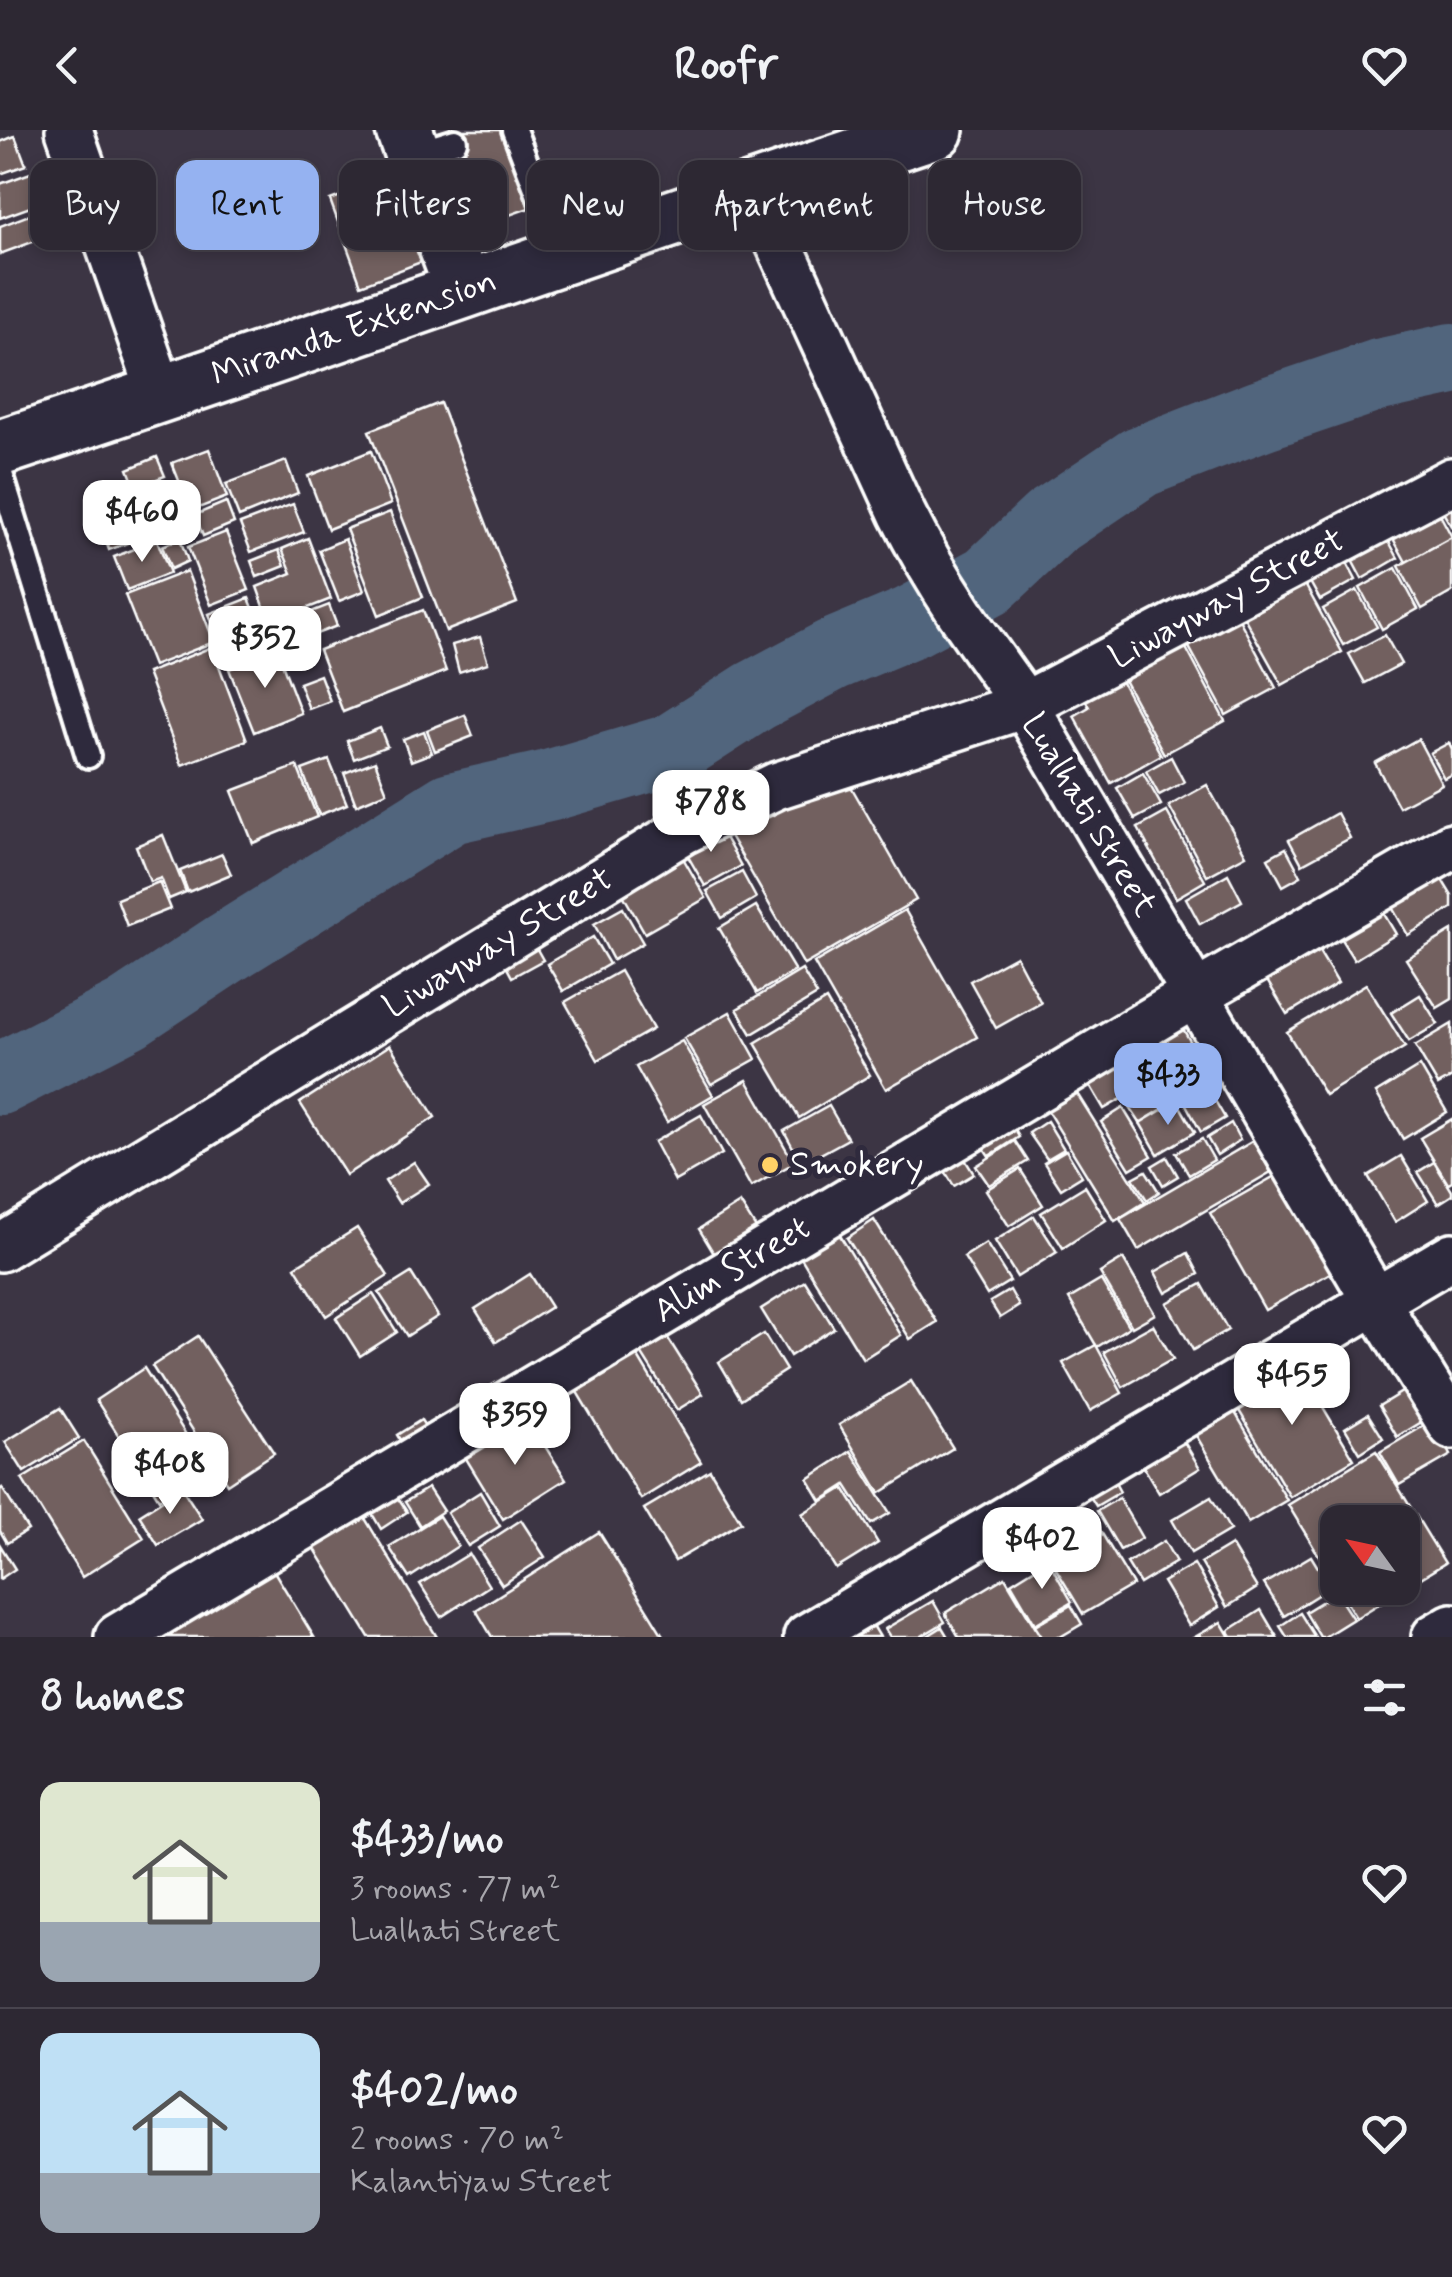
<!DOCTYPE html>
<meta charset="utf-8">
<style>
:root{--surface:#2d2833;--page:#39343f;--text:#f1f3f6;--muted:#a7a6ac;--line:#48444e;--accent:#95b2f1}
body{margin:0;font-family:Mynerve,sans-serif;background:var(--page);color:var(--text);height:100vh;display:flex;flex-direction:column;font-size:38px;white-space:nowrap}
*{box-sizing:border-box;margin:0}
p{font-size:32px;color:var(--muted)}
.icon{flex:none;width:55px;height:55px;fill:none;stroke:currentColor;stroke-width:2;stroke-linecap:round;stroke-linejoin:round}
.map{position:relative;height:1507px;overflow:hidden}
.panel{display:flex;flex-direction:column;background:var(--surface);flex:1}
.panel>*{flex:none}
.guide{position:absolute;left:30px;top:30px;width:1392px;height:90px;display:flex;gap:20px}
.needle{width:65px;rotate:303deg}
.fabs{position:absolute;left:1320px;top:1375px;display:grid;gap:20px}
.fabs a{display:grid;place-items:center;width:100px;height:100px;border-radius:20px;background:var(--surface);box-shadow:0 5px 15px #0003,0 0 0 2px var(--line);font-size:50px}
.price{position:absolute;translate:-50% -85px;padding:0 22px;border-radius:20px;background:#fff;color:#222;font-size:32px;line-height:65px;filter:drop-shadow(0 2px 5px #0008)}
.price::after{content:'';position:absolute;left:50%;top:60px;width:30px;height:22px;margin-left:-15px;background:inherit;clip-path:polygon(0 0,100% 0,50% 100%)}
.price.selected{background:var(--accent);color:#111}
ul{padding:0;list-style:none}
li{display:flex;align-items:center;gap:30px;height:250px;padding:0 40px}
li+li{border-top:2px solid var(--line)}
li span{display:grid;place-items:center;flex:none;width:280px;height:200px;border-radius:20px;color:#555}
li>.icon{margin-inline-start:auto}
span .icon{width:120px;height:120px;fill:#fffc;stroke-width:1}
li b{font-size:42px}
h2{display:flex;justify-content:space-between;align-items:center;height:120px;padding:0 40px;font-size:42px}
.tag{padding:0 35px;border-radius:20px;background:var(--surface);box-shadow:0 5px 15px #0003,0 0 0 2px var(--line);font-size:35px;line-height:90px}
.tag.selected{background:var(--accent);color:#111}
header{display:flex;justify-content:space-between;align-items:center;height:130px;padding:0 40px;background:var(--surface);font-size:45px;font-weight:700}
.map>svg:first-child{display:block}
.lines{fill:none;stroke-linecap:round;stroke-linejoin:round}
.river{stroke:#51657d;stroke-width:72}
.building{fill:#72605f;stroke:#fff;stroke-width:2.5}
.lane-casing{stroke:#fff;stroke-width:30}
.street-casing{stroke:#fff;stroke-width:52}
.secondary-casing{stroke:#fff;stroke-width:62}
.lane{stroke:#2f2a3d;stroke-width:22}
.street{stroke:#2f2a3d;stroke-width:45}
.secondary{stroke:#2f2a3d;stroke-width:55}
.poi-dot{fill:#ffd166;stroke:#2f2a3d;stroke-width:4}
.labels{text-anchor:middle;dominant-baseline:central;stroke-width:10;stroke-linejoin:round;paint-order:stroke}
.street-label{font-size:35px;fill:#fff;stroke:#2f2a3d}
.poi-label{font-size:35px;fill:#fff;stroke:#2f2a3d;text-anchor:start}
</style>
<header><svg class="icon" aria-label="back" viewBox="0 0 24 24"><path d="M15 5l-7 7 7 7"/></svg>Roofr<svg class="icon" aria-label="heart" viewBox="0 0 24 24"><path d="M12 20l-8-8c-3-5 5-10 8-4 3-6 11-1 8 4z"/></svg></header>
<div class="map">
<svg width="1452" height="1507" viewBox="0 0 1452 1507">
<rect width="100%" height="100%" fill="#3c3544"/>
<filter id="ink" filterUnits="userSpaceOnUse"><feTurbulence type="fractalNoise" baseFrequency=".01" numOctaves="2"/><feDisplacementMap in="SourceGraphic" scale="20" xChannelSelector="R" yChannelSelector="G"/><feConvolveMatrix kernelMatrix="1 2 1 2 8 2 1 2 1" color-interpolation-filters="sRGB"/></filter>
<g filter="url(#ink)">
<g class="lines">
<path class="river" d="M0 949 127 884 228 817 451 678 548 656 671 620 755 566 832 525 911 492 989 450 1051 392 1140 332 1261 285 1379 245 1452 229"/>
</g>
<g class="building">
<path d="M464 0H502L529 78 484 94 452 4Z"/>
<path d="M15 6 26 35 0 44V12Z"/>
<path d="M47 37 58 67 0 88V54Z"/>
<path d="M390 48 421 132 361 155 330 70Z"/>
<path d="M29 85 38 110 0 124V96Z"/>
<path d="M440 273 517 473 446 501 369 301Z"/>
<path d="M209 319 227 367 191 381 172 333Z"/>
<path d="M371 321 391 374 328 399 308 346Z"/>
<path d="M157 327 165 346 135 357 128 339Z"/>
<path d="M286 331 298 363 239 387 226 354Z"/>
<path d="M178 353 195 397 167 408 150 364Z"/>
<path d="M1452 357V395L1451 396 1434 367Z"/>
<path d="M146 360 162 400 109 420 94 380Z"/>
<path d="M1431 368 1452 407 1406 432 1385 394Z"/>
<path d="M226 372 234 393 203 406 195 385Z"/>
<path d="M293 374 304 402 251 422 240 394Z"/>
<path d="M390 382 423 467 379 485 346 399Z"/>
<path d="M1380 395 1398 428 1362 449 1344 415Z"/>
<path d="M226 402 249 460 211 475 188 417Z"/>
<path d="M1452 407V462L1422 479 1399 436Z"/>
<path d="M308 408 331 469 270 493 257 457 292 443 282 419Z"/>
<path d="M180 409 188 431 171 439 162 416Z"/>
<path d="M345 409 364 461 339 471 319 420Z"/>
<path d="M157 410 170 443 127 460 114 427Z"/>
<path d="M1337 414 1356 450 1320 470 1300 434Z"/>
<path d="M279 420 285 436 257 447 251 431Z"/>
<path d="M1296 438 1342 522 1282 555 1235 471Z"/>
<path d="M1396 438 1418 479 1382 499 1360 458Z"/>
<path d="M187 441 214 512 153 536 125 465Z"/>
<path d="M1357 460 1377 497 1343 515 1323 479Z"/>
<path d="M249 468 263 503 223 519 209 484Z"/>
<path d="M329 475 337 496 283 517 275 496Z"/>
<path d="M1233 478 1276 558 1226 585 1183 506Z"/>
<path d="M423 480 446 541 343 582 319 520Z"/>
<path d="M1178 503 1225 591 1164 624 1117 537Z"/>
<path d="M1385 505 1401 534 1365 553 1349 524Z"/>
<path d="M480 507 488 533 459 542 452 515Z"/>
<path d="M212 517 247 610 182 635 147 543Z"/>
<path d="M277 520 301 583 254 602 229 539Z"/>
<path d="M1113 536 1161 625 1111 653 1074 586 1089 577 1078 556Z"/>
<path d="M320 545 330 571 309 579 299 553Z"/>
<path d="M465 585 473 606 435 621 427 600Z"/>
<path d="M380 598 387 616 354 629 347 611Z"/>
<path d="M424 601 432 623 411 631 403 609Z"/>
<path d="M1418 609 1442 654 1399 677 1375 633Z"/>
<path d="M1449 613 1452 619V644L1444 648 1430 623Z"/>
<path d="M1171 627 1184 652 1159 665 1146 641Z"/>
<path d="M329 630 347 674 319 685 302 640Z"/>
<path d="M375 631 387 662 356 675 344 643Z"/>
<path d="M297 636 317 687 253 713 232 661Z"/>
<path d="M841 639 916 770 804 835 729 704Z"/>
<path d="M1143 643 1161 675 1135 689 1117 658Z"/>
<path d="M1207 655 1246 725 1207 746 1169 676Z"/>
<path d="M1167 682 1205 751 1176 768 1138 698Z"/>
<path d="M1337 683 1350 708 1302 734 1289 710Z"/>
<path d="M717 693 741 736 705 756 681 714Z"/>
<path d="M163 705 186 762 169 769 161 748 150 752 136 716Z"/>
<path d="M1286 718 1301 746 1283 756 1268 728Z"/>
<path d="M679 721 706 768 645 803 618 756Z"/>
<path d="M222 724 231 744 188 762 180 741Z"/>
<path d="M1433 735 1452 766V778L1408 805 1385 765Z"/>
<path d="M742 742 756 768 722 788 707 761Z"/>
<path d="M1228 744 1242 771 1200 794 1186 768Z"/>
<path d="M159 752 170 779 127 796 117 769Z"/>
<path d="M1377 772 1396 804 1354 830 1334 798Z"/>
<path d="M756 776 795 841 757 863 719 798Z"/>
<path d="M623 778 643 813 613 830 594 794Z"/>
<path d="M905 780 977 907 886 959 814 833Z"/>
<path d="M1452 801V869L1437 878 1406 829Z"/>
<path d="M529 805 543 830 512 847 499 823Z"/>
<path d="M593 807 609 834 563 861 547 834Z"/>
<path d="M1317 818 1338 853 1287 884 1266 849Z"/>
<path d="M1016 826 1041 873 996 898 970 851Z"/>
<path d="M802 840 817 865 752 904 737 879Z"/>
<path d="M620 841 653 899 598 930 565 872Z"/>
<path d="M1366 854 1405 917 1325 965 1287 902Z"/>
<path d="M1420 865 1438 894 1409 911 1391 883Z"/>
<path d="M826 870 870 945 799 988 755 913Z"/>
<path d="M730 882 756 929 711 954 684 908Z"/>
<path d="M1175 885 1198 925 1104 979 1081 940Z"/>
<path d="M1452 894V947L1438 955 1415 916Z"/>
<path d="M682 911 713 965 667 992 636 937Z"/>
<path d="M390 915 435 987 346 1045 300 973Z"/>
<path d="M1420 936 1447 982 1403 1009 1376 963Z"/>
<path d="M1168 943 1183 966 1140 993 1125 970Z"/>
<path d="M1066 946 1145 1072 1115 1091 1037 964Z"/>
<path d="M747 950 794 1033 751 1057 704 974Z"/>
<path d="M1206 955 1225 988 1201 1002 1183 969Z"/>
<path d="M1177 971 1195 1002 1158 1024 1140 993Z"/>
<path d="M829 976 848 1009 802 1034 784 1001Z"/>
<path d="M1123 978 1152 1026 1130 1039 1101 992Z"/>
<path d="M701 985 722 1024 675 1051 654 1012Z"/>
<path d="M1007 986 1019 1007 989 1026 976 1006Z"/>
<path d="M1452 989V1052L1448 1054 1420 1008Z"/>
<path d="M1047 991 1064 1019 1047 1029 1029 1003Z"/>
<path d="M1231 993 1240 1010 1217 1025 1207 1008Z"/>
<path d="M1202 1009 1214 1030 1189 1045 1176 1023Z"/>
<path d="M1015 1011 1028 1031 989 1055 976 1036Z"/>
<path d="M1253 1011 1271 1042 1138 1120 1120 1089Z"/>
<path d="M956 1015 974 1044 954 1056 936 1027Z"/>
<path d="M1066 1020 1082 1046 1061 1059 1044 1033Z"/>
<path d="M1401 1026 1428 1071 1395 1092 1368 1046Z"/>
<path d="M1167 1027 1178 1046 1163 1055 1152 1036Z"/>
<path d="M414 1032 429 1054 399 1073 385 1051Z"/>
<path d="M1434 1032 1452 1061V1065L1438 1074 1418 1042Z"/>
<path d="M1020 1039 1043 1075 1009 1096 986 1060Z"/>
<path d="M1146 1041 1159 1062 1147 1070 1133 1048Z"/>
<path d="M1282 1042 1337 1139 1265 1180 1210 1083Z"/>
<path d="M1085 1056 1106 1090 1063 1118 1041 1083Z"/>
<path d="M740 1073 761 1106 719 1132 699 1099Z"/>
<path d="M1034 1086 1057 1122 1017 1147 995 1111Z"/>
<path d="M874 1090 937 1192 910 1209 847 1108Z"/>
<path d="M833 1094 901 1205 863 1229 795 1118Z"/>
<path d="M357 1098 388 1146 326 1186 295 1137Z"/>
<path d="M986 1113 1010 1151 987 1165 964 1127Z"/>
<path d="M1188 1123 1199 1144 1166 1163 1155 1142Z"/>
<path d="M1123 1129 1155 1184 1132 1197 1100 1143Z"/>
<path d="M411 1143 438 1186 407 1206 379 1163Z"/>
<path d="M530 1144 551 1177 496 1212 475 1179Z"/>
<path d="M1101 1150 1129 1197 1097 1217 1069 1169Z"/>
<path d="M805 1151 834 1198 790 1226 761 1179Z"/>
<path d="M1202 1154 1228 1200 1193 1220 1167 1173Z"/>
<path d="M1010 1160 1019 1176 1000 1188 990 1172Z"/>
<path d="M373 1164 397 1202 360 1226 336 1188Z"/>
<path d="M1153 1195 1173 1229 1123 1257 1104 1222Z"/>
<path d="M664 1202 703 1264 677 1280 638 1218Z"/>
<path d="M764 1204 786 1240 741 1269 719 1232Z"/>
<path d="M198 1206 274 1323 227 1354 152 1236Z"/>
<path d="M1096 1215 1122 1263 1090 1281 1063 1233Z"/>
<path d="M637 1225 701 1332 641 1369 577 1262Z"/>
<path d="M1295 1230 1354 1329 1290 1367 1231 1267Z"/>
<path d="M144 1238 207 1338 159 1369 96 1270Z"/>
<path d="M911 1251 953 1318 880 1363 839 1295Z"/>
<path d="M1415 1254 1433 1285 1397 1307 1379 1276Z"/>
<path d="M1230 1274 1287 1370 1248 1393 1191 1297Z"/>
<path d="M60 1278 79 1308 24 1342 5 1312Z"/>
<path d="M1368 1284 1383 1308 1360 1323 1345 1298Z"/>
<path d="M527 1288 566 1349 503 1389 465 1327Z"/>
<path d="M421 1290 437 1315 412 1330 397 1305Z"/>
<path d="M1432 1291 1451 1325 1399 1355 1380 1322Z"/>
<path d="M1178 1302 1200 1338 1159 1363 1137 1326Z"/>
<path d="M84 1311 144 1408 82 1447 22 1349Z"/>
<path d="M851 1321 890 1383 871 1394 846 1355 821 1371 808 1349Z"/>
<path d="M1376 1321 1445 1433 1356 1488 1338 1458H1402V1392H1338V1457L1288 1375Z"/>
<path d="M710 1340 741 1392 675 1431 644 1379Z"/>
<path d="M1108 1340 1120 1362 1096 1376 1083 1355Z"/>
<path d="M390 1356 407 1382 381 1399 365 1372Z"/>
<path d="M2 1358 28 1400 7 1413 0 1401V1360Z"/>
<path d="M182 1358 202 1389 158 1415 139 1385Z"/>
<path d="M428 1358 443 1381 420 1396 405 1372Z"/>
<path d="M844 1358 878 1413 836 1439 802 1384Z"/>
<path d="M480 1362 500 1396 468 1416 447 1383Z"/>
<path d="M1211 1367 1230 1400 1191 1423 1172 1390Z"/>
<path d="M1119 1368 1142 1408 1120 1420 1097 1381Z"/>
<path d="M360 1380 437 1507H369L310 1411Z"/>
<path d="M439 1386 458 1416 409 1448 389 1417Z"/>
<path d="M521 1390 545 1427 502 1455 478 1418Z"/>
<path d="M1098 1397 1133 1455 1083 1484 1049 1427Z"/>
<path d="M599 1402 664 1507H492L476 1480Z"/>
<path d="M1164 1411 1176 1432 1140 1454 1127 1433Z"/>
<path d="M0 1415 15 1439 0 1449Z"/>
<path d="M1231 1415 1257 1458 1227 1477 1201 1433Z"/>
<path d="M469 1424 489 1456 441 1487 420 1454Z"/>
<path d="M1311 1426 1330 1457 1284 1486 1264 1454Z"/>
<path d="M266 1428 314 1507H152Z"/>
<path d="M1048 1430 1072 1472 1035 1494 1011 1453Z"/>
<path d="M1194 1434 1219 1477 1189 1496 1163 1452Z"/>
<path d="M1005 1447 1041 1507H959L945 1483Z"/>
<path d="M1336 1463 1353 1489 1324 1507H1320L1305 1482Z"/>
<path d="M933 1471 945 1492 920 1507H890L885 1499Z"/>
<path d="M1071 1475 1082 1494 1060 1507H1042L1035 1496Z"/>
<path d="M1261 1480 1277 1507H1232L1228 1501Z"/>
<path d="M1300 1483 1315 1507H1287L1280 1496Z"/>
<path d="M868 1487 880 1507H834Z"/>
<path d="M1221 1492 1230 1507H1195Z"/>
<path d="M942 1497 948 1507H926Z"/>
</g>
<g class="lines">
<g class="lane-casing">
<g id="lane">
<path d="M514 0 562 126"/>
<path d="M413 24 455 11"/>
<path d="M0 341 88 626"/>
</g>
</g>
<g class="street-casing">
<g id="street">
<path d="M69 0 161 265"/>
<path d="M754 59 902 383C936 452 980 513 1025 575L1376 1172 1452 1296"/>
<path d="M0 1118 683 701 776 656 1025 575 1452 351"/>
<path d="M118 1507 1196 864 1452 716"/>
<path d="M807 1507 1452 1126"/>
<path d="M1435 1507 1452 1497"/>
</g>
</g>
<g class="secondary-casing">
<g id="secondary">
<path d="M404 0 463 160"/>
<path d="M0 318C313 215 622 103 935 0"/>
</g>
</g>
<use href="#lane" class="lane"/>
<use href="#street" class="street"/>
<use href="#secondary" class="secondary"/>
</g>
</g>
<circle class="poi-dot" cx="770" cy="1035" r="10"/>
<g class="labels">
<g class="street-label">
<text transform="translate(354 198) rotate(-19)">Miranda Extension</text>
<text transform="translate(1227 469) rotate(-28)">Liwayway Street</text>
<text transform="translate(1089 685) rotate(59)">Lualhati Street</text>
<text transform="translate(498 813) rotate(-31)">Liwayway Street</text>
<text transform="translate(732 1140) rotate(-31)">Alim Street</text>
</g>
<g class="poi-label">
<text x="790" y="1035">Smokery</text>
</g>
</g>
</svg>
<div class="fabs">
<a><svg class="needle" viewBox="-14 -14 28 28"><path d="M0-13l5 13h-10z" fill="#e53935"/><path d="M0 13l5-13h-10z" fill="#a7a6ac"/></svg></a>
</div>
<b class="price" style="left:142px;top:435px">$460</b>
<b class="price" style="left:265px;top:561px">$352</b>
<b class="price" style="left:711px;top:725px">$788</b>
<b class="price selected" style="left:1168px;top:998px">$433</b>
<b class="price" style="left:1292px;top:1298px">$455</b>
<b class="price" style="left:515px;top:1338px">$359</b>
<b class="price" style="left:170px;top:1387px">$408</b>
<b class="price" style="left:1042px;top:1462px">$402</b>
<div class="guide">
<a class="tag">Buy</a>
<a class="tag selected">Rent</a>
<a class="tag">Filters</a>
<a class="tag">New</a>
<a class="tag">Apartment</a>
<a class="tag">House</a>
</div>
</div>
<section class="panel">
<h2>8 homes<svg class="icon" aria-label="filters" viewBox="0 0 24 24"><path d="M4 7h16M4 17h16"/><circle cx="9" cy="7" r="2"/><circle cx="15" cy="17" r="2"/></svg></h2>
<ul>
<li><span style="background:linear-gradient(#dfe7d0 70%,#9aa5b1 0)"><svg class="icon" aria-label="home" viewBox="0 0 24 24"><path d="M3 11l9-7 9 7M6 9v11h12V9"/></svg></span><div><b>$433/mo</b><p>3 rooms · 77 m²</p><p>Lualhati Street</p></div><svg class="icon" aria-label="heart" viewBox="0 0 24 24"><path d="M12 20l-8-8c-3-5 5-10 8-4 3-6 11-1 8 4z"/></svg></li>
<li><span style="background:linear-gradient(#bfe0f5 70%,#9aa5b1 0)"><svg class="icon" aria-label="home" viewBox="0 0 24 24"><path d="M3 11l9-7 9 7M6 9v11h12V9"/></svg></span><div><b>$402/mo</b><p>2 rooms · 70 m²</p><p>Kalantiyaw Street</p></div><svg class="icon" aria-label="heart" viewBox="0 0 24 24"><path d="M12 20l-8-8c-3-5 5-10 8-4 3-6 11-1 8 4z"/></svg></li>
</ul>
</section>
